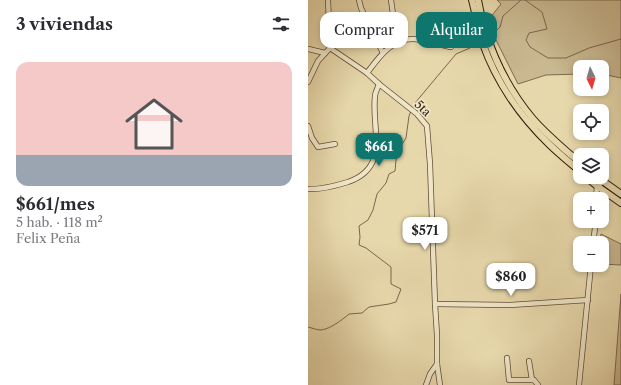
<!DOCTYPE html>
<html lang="es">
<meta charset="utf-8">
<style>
:root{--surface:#fff;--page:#f2f2f3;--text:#2b2b33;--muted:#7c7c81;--accent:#0f766e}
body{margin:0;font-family:"Libre Caslon Text",serif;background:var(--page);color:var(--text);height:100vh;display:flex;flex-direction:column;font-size:15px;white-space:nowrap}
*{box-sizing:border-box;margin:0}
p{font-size:13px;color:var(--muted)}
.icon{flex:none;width:22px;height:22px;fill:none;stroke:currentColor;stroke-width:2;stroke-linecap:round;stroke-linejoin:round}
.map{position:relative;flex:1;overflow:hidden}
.panel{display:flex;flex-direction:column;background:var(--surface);width:308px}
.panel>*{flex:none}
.banner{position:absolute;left:12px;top:12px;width:241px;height:36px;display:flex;gap:8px}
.needle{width:26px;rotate:175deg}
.buttons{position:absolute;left:265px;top:60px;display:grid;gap:8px}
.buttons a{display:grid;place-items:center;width:36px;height:36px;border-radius:8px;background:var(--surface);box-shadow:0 2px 6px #0003;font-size:20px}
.price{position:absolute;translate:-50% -34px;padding:0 9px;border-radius:8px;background:#fff;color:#222;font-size:13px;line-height:26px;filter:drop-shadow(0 1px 2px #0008)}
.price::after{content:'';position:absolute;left:50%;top:24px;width:12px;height:9px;margin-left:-6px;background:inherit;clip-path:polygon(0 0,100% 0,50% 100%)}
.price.active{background:var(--accent);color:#fff}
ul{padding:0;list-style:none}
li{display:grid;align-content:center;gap:8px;height:212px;padding:0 16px}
li span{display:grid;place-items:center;height:124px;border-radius:12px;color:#555}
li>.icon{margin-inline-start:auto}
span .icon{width:72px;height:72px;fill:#fffc;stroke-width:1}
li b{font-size:17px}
h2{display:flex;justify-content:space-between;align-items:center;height:48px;padding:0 16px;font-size:17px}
.chip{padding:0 14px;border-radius:12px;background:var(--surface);box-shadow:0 2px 6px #0003;font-size:14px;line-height:36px}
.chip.active{background:var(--accent);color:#fff}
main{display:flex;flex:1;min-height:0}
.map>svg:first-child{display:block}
.green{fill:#c9b890;stroke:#7f6a4e}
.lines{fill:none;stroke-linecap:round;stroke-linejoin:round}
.stream{stroke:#7b664b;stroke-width:1}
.minor-casing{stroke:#624b34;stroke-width:6}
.highway-casing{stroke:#351c0d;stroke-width:8}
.minor{stroke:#efe6c8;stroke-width:4.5}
.highway{stroke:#e7d8ab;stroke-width:6}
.labels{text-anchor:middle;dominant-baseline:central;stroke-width:3.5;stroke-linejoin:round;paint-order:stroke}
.street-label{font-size:12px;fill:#351c0d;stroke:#efe6c8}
</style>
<main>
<section class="panel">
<h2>3 viviendas<svg class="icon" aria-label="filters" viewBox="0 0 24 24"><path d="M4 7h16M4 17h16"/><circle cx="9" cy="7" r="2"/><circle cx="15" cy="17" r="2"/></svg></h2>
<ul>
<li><span style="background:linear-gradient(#f6c9c9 75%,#9aa5b1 0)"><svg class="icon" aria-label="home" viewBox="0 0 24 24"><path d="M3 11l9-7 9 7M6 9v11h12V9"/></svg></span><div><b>$661/mes</b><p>5 hab. · 118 m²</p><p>Felix Peña</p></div></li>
</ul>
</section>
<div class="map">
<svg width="313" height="385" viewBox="0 0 313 385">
<rect width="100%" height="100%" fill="#e7d8ab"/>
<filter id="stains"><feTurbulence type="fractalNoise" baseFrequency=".005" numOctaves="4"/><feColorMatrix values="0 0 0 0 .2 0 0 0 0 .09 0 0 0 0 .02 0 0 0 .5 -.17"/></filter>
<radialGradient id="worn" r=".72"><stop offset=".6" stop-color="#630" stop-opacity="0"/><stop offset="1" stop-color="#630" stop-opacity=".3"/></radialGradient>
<g class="green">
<path d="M189 0H313V78L294 74V67H272V74L238 75 210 84 186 36 182 18 193 4Z"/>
<path d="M293 234 313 244V265L294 264V243H292Z"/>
<path d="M313 294V385H306Z"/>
</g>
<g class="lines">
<g class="stream">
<path d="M217 0 234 12 239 29 221 33 218 40 222 47 240 58H258L281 48 313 39"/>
<path d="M187 32 192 27 195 16 213 0"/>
<path d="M105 108 107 103 148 54 162 48 169 41"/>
<path d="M0 327C4 328 9 330 13 330 22 329 34 320 41 314L54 313 61 307 81 304 88 302 93 289 83 284V267L58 248 51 245 52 237 51 226 60 220 65 210 69 194 78 183 81 174 87 171 88 160 93 146 98 138 101 116 103 111"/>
</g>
<g class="minor-casing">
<g id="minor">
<path d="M20 0 22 48"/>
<path d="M51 0 53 8 75 53"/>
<path d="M83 0 89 42"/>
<path d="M22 48 59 73 71 84 109 114 119 126 122 164 127 304 129 335V364L132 385"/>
<path d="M0 49 17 53"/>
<path d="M59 73C71 57 84 38 106 39 117 40 132 45 143 47"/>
<path d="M0 82 10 61 22 48"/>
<path d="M0 126 4 138 10 147 27 144"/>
<path d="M0 189C13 190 27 186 40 182 83 167 63 129 67 96 67 92 70 88 71 84"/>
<path d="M288 199 289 186 295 182"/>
<path d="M285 243 288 221"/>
<path d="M127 304 202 305 280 300"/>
<path d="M199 358 201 380H226L230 385"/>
<path d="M221 361 224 380"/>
<path d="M118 385 122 374 129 364"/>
<path d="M271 385 283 265"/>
</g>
</g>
<g class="highway-casing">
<g id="highway">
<path d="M164 0C168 15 170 30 175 44 188 81 212 116 240 143 250 153 261 162 272 171"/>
<path d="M170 0C172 10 174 20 177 30 187 62 204 94 225 119 239 135 256 149 272 163"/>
<path d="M278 177 289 186 313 203"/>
<path d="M289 177 313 194"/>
</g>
</g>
<use href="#minor" class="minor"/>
<use href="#highway" class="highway"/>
</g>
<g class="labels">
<g class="street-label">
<text transform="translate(115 108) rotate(45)">5ta</text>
</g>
</g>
<rect width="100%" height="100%" filter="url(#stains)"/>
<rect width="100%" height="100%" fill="url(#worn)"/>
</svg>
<div class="buttons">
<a><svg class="needle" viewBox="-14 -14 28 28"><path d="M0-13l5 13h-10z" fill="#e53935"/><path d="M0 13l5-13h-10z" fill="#7c7c81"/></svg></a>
<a><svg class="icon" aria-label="locate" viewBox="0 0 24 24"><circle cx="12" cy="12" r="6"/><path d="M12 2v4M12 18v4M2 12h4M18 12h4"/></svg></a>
<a><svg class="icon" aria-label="layers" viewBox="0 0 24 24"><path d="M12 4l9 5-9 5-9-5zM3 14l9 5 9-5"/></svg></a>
<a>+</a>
<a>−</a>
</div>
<b class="price active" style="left:71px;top:167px">$661</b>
<b class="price" style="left:117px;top:251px">$571</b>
<b class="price" style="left:203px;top:297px">$860</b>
<div class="banner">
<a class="chip">Comprar</a>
<a class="chip active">Alquilar</a>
</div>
</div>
</main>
